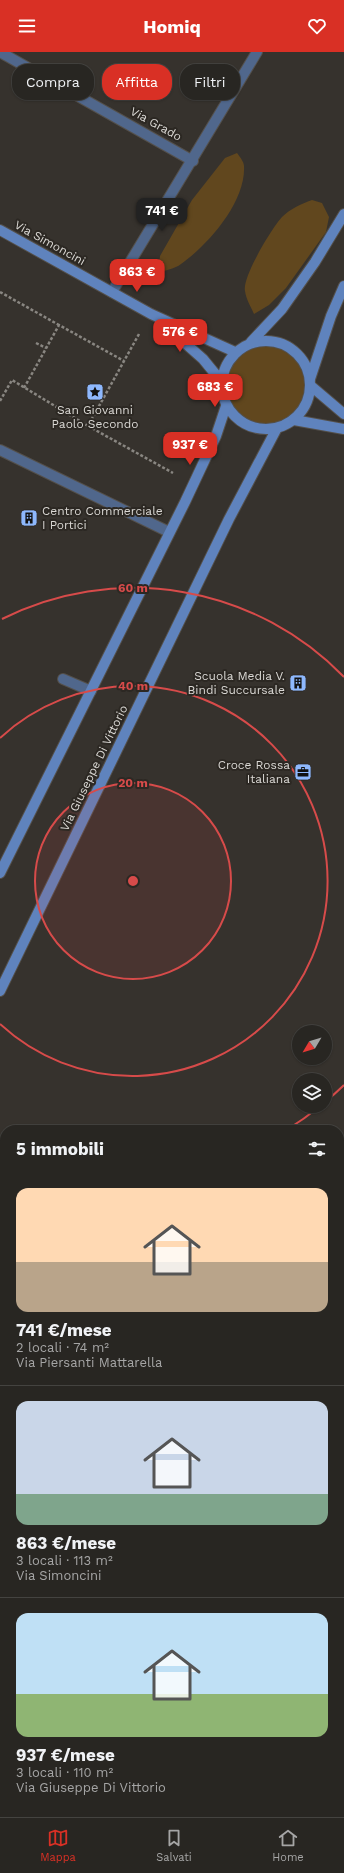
<!DOCTYPE html>
<html lang="it">
<meta charset="utf-8">
<style>
:root{--surface:#282622;--page:#302e2a;--text:#f1f3f6;--muted:#a5a5a5;--line:#444340;--accent:#d93025}
body{margin:0;font-family:"Work Sans",sans-serif;background:var(--page);color:var(--text);height:100vh;display:flex;flex-direction:column;font-size:15px;white-space:nowrap}
*{box-sizing:border-box;margin:0}
p{font-size:13px;color:var(--muted)}
.icon{flex:none;width:22px;height:22px;fill:none;stroke:currentColor;stroke-width:2;stroke-linecap:round;stroke-linejoin:round}
.map{position:relative;flex:1;overflow:hidden}
.side{position:absolute;left:0px;top:1073px;width:344px;height:692px;display:flex;flex-direction:column;background:var(--surface);border-radius:16px 16px 0 0;box-shadow:0 1px 3px #0004,0 0 0 1px var(--line)}
.side>*{flex:none}
.hud{position:absolute;left:12px;top:12px;width:320px;height:36px;display:flex;gap:8px}
.needle{width:26px;rotate:232deg}
.tools{position:absolute;left:292px;top:973px;display:grid;gap:8px}
.tools a{display:grid;place-items:center;width:40px;height:40px;border-radius:50%;background:var(--surface);box-shadow:0 1px 3px #0004,0 0 0 1px var(--line);font-size:20px}
.price{position:absolute;translate:-50% -34px;padding:0 9px;border-radius:8px;background:var(--accent);color:#fff;font-size:13px;line-height:26px;filter:drop-shadow(0 1px 2px #0008)}
.price::after{content:'';position:absolute;left:50%;top:24px;width:12px;height:9px;margin-left:-6px;background:inherit;clip-path:polygon(0 0,100% 0,50% 100%)}
.price.selected{background:#222;color:#fff}
ul{padding:0;list-style:none}
li{display:grid;align-content:center;gap:8px;height:212px;padding:0 16px}
li+li{border-top:1px solid var(--line)}
li span{display:grid;place-items:center;height:124px;border-radius:12px;color:#555}
li>.icon{margin-inline-start:auto}
span .icon{width:72px;height:72px;fill:#fffc;stroke-width:1}
li b{font-size:17px}
h2{display:flex;justify-content:space-between;align-items:center;height:48px;padding:0 16px;font-size:17px}
.pill{padding:0 14px;border-radius:16px;background:var(--surface);box-shadow:0 1px 3px #0004,0 0 0 1px var(--line);font-size:14px;line-height:36px}
.pill.selected{background:var(--accent);color:#fff}
header{display:flex;justify-content:space-between;align-items:center;height:52px;padding:0 16px;background:var(--accent);color:#fff;font-size:18px;font-weight:700}
.dock{display:flex;justify-content:space-around;align-items:center;height:56px;border-top:1px solid var(--line);background:var(--surface);font-size:11px;color:var(--muted)}
.dock a{display:grid;justify-items:center;gap:2px}
.dock .selected{color:var(--accent)}
.map>svg:first-child{display:block}
.green{fill:#61471e}
.lines{fill:none;stroke-linecap:round;stroke-linejoin:round}
.lane-casing{stroke:#54504b;stroke-width:12}
.street-casing{stroke:#54504b;stroke-width:12}
.secondary-casing{stroke:#54504b;stroke-width:12}
.path{stroke:#898681;stroke-width:2.5;stroke-dasharray:3 2;stroke-linecap:butt}
.lane{stroke:#50678c;stroke-width:10}
.street{stroke:#50678c;stroke-width:10}
.secondary{stroke:#5f83bd;stroke-width:10}
.ring{fill:none;stroke:#d74b4a;stroke-width:2}
.labels{text-anchor:middle;dominant-baseline:central;stroke-width:4;stroke-linejoin:round;paint-order:stroke}
.street-label{font-size:12px;fill:#dad8d4;stroke:#2c2823}
.poi-label{font-size:12px;fill:#dad8d4;stroke:#2c2823;text-anchor:end}
.centre{fill:#d74b4a;stroke:#2c2823;stroke-width:2}
.ring-label{font-size:12px;text-anchor:middle;font-weight:bold;fill:#d74b4a;stroke:#2c2823;stroke-width:4;stroke-linejoin:round;paint-order:stroke}
</style>
<header><svg class="icon" aria-label="menu" viewBox="0 0 24 24"><path d="M4 6h16M4 12h16M4 18h16"/></svg>Homiq<svg class="icon" aria-label="heart" viewBox="0 0 24 24"><path d="M12 20l-8-8c-3-5 5-10 8-4 3-6 11-1 8 4z"/></svg></header>
<div class="map">
<svg width="344" height="1765" viewBox="0 0 344 1765">
<rect width="100%" height="100%" fill="#36322d"/>
<g class="green">
<path d="M237 101C240 105 244 110 244 114 246 150 208 193 181 212 175 217 165 218 158 221L160 204 192 148 225 106Z"/>
<path d="M312 148 322 151 329 165 326 180 286 236 269 253 254 262C251 255 246 247 245 239 242 225 272 176 282 165 290 157 301 152 312 148Z"/>
<circle cx="266" cy="332" r="41"/>
</g>
<g class="lines">
<g class="lane-casing">
<g id="lane">
<path d="M0 0 193 109"/>
<path d="M0 398 169 480"/>
<path d="M63 627 91 639"/>
</g>
</g>
<g class="street-casing">
<g id="street">
<path d="M112 240 257 0"/>
<path d="M339 1171 344 1173"/>
<path d="M339 1293 344 1296"/>
<path d="M339 1517 344 1520"/>
<path d="M209 1765 211 1760"/>
</g>
</g>
<g class="secondary-casing">
<g id="secondary">
<path d="M0 178 151 262 235 300"/>
<path d="M160 269 203 307 221 329"/>
<circle cx="266" cy="333" r="44"/>
<path d="M251 290 282 257 315 210 344 162"/>
<path d="M310 327 331 264 344 234"/>
<path d="M311 334 344 362"/>
<path d="M294 368 344 377"/>
<path d="M0 821 185 450 216 384 226 354"/>
<path d="M0 939 229 467 277 376"/>
<path d="M0 1599 5 1601"/>
<path d="M315 1760 325 1765"/>
</g>
</g>
<g class="path">
<path d="M0 240 59 273"/>
<path d="M139 282 88 374 173 421"/>
<path d="M36 291 46 296"/>
<path d="M24 336 59 273 124 309"/>
<path d="M0 349 12 328 88 374"/>
</g>
<use href="#lane" class="lane"/>
<use href="#street" class="street"/>
<use href="#secondary" class="secondary"/>
</g>
<circle cx="133" cy="829" r="98" fill="#d74b4a" fill-opacity=".12"/>
<g class="ring">
<circle cx="133" cy="829" r="98"/>
<path d="M0 686A195 195 0 1 1 0 972"/>
<path d="M344 1033A293 293 0 0 1 325 1050M319 1055A293 293 0 0 1 288 1077M2 567A293 293 0 0 1 344 625"/>
</g>
<defs>
<g id="sight-square" transform="scale(0.9)"><rect x="-9" y="-9" width="18" height="18" rx="4" fill="#8eb8fd" stroke="#2c2823"/><path d="M0-6L1.8-2.2L6-1.7L2.9 1.2L3.7 5.4L0 3.3L-3.7 5.4L-2.9 1.2L-6-1.7L-1.8-2.2Z" fill="#111"/></g>
<g id="building-square" transform="scale(0.9)"><rect x="-9" y="-9" width="18" height="18" rx="4" fill="#8eb8fd" stroke="#2c2823"/><path d="M-4-6H4V6H1V3H-1V6H-4ZM-2.5-4.3h1.7v1.8h-1.7ZM.8-4.3h1.7v1.8H.8ZM-2.5-1h1.7V.8h-1.7ZM.8-1h1.7V.8H.8Z" fill="#111"/></g>
<g id="office-square" transform="scale(0.9)"><rect x="-9" y="-9" width="18" height="18" rx="4" fill="#8eb8fd" stroke="#2c2823"/><path d="M-6-3h4V-5.5h4V-3h4V5H-6ZM-1-4.5V-3h2v-1.5ZM-6 0V1H6V0Z" fill="#111"/></g>
</defs>
<g fill-rule="evenodd">
<use href="#sight-square" x="95" y="340"/>
<use href="#building-square" x="29" y="466"/>
<use href="#building-square" x="298" y="631"/>
<use href="#office-square" x="303" y="720"/>
</g>
<g class="labels">
<g class="street-label">
<text transform="translate(156 72) rotate(29)">Via Grado</text>
<text transform="translate(50 191) rotate(29)">Via Simoncini</text>
<text transform="translate(94 716) rotate(-64)">Via Giuseppe Di Vittorio</text>
</g>
<g class="poi-label">
<text x="95" y="358" text-anchor="middle">San Giovanni<tspan x="95" dy="14">Paolo Secondo</tspan></text>
<text x="42" y="459" text-anchor="start">Centro Commerciale<tspan x="42" dy="14">I Portici</tspan></text>
<text x="285" y="624">Scuola Media V.<tspan x="285" dy="14">Bindi Succursale</tspan></text>
<text x="290" y="713">Croce Rossa<tspan x="290" dy="14">Italiana</tspan></text>
</g>
</g>
<circle cx="133" cy="829" r="6" class="centre"/>
<g class="ring-label">
<text x="133" y="540">60 m</text>
<text x="133" y="638">40 m</text>
<text x="133" y="735">20 m</text>
</g>
</svg>
<div class="tools">
<a><svg class="needle" viewBox="-14 -14 28 28"><path d="M0-13l5 13h-10z" fill="#e53935"/><path d="M0 13l5-13h-10z" fill="#a5a5a5"/></svg></a>
<a><svg class="icon" aria-label="layers" viewBox="0 0 24 24"><path d="M12 4l9 5-9 5-9-5zM3 14l9 5 9-5"/></svg></a>
</div>
<b class="price selected" style="left:162px;top:180px">741 €</b>
<b class="price" style="left:137px;top:241px">863 €</b>
<b class="price" style="left:180px;top:301px">576 €</b>
<b class="price" style="left:215px;top:356px">683 €</b>
<b class="price" style="left:190px;top:414px">937 €</b>
<div class="hud">
<a class="pill">Compra</a>
<a class="pill selected">Affitta</a>
<a class="pill">Filtri</a>
</div>
<section class="side">
<h2>5 immobili<svg class="icon" aria-label="filters" viewBox="0 0 24 24"><path d="M4 7h16M4 17h16"/><circle cx="9" cy="7" r="2"/><circle cx="15" cy="17" r="2"/></svg></h2>
<ul>
<li><span style="background:linear-gradient(#ffd9b3 60%,#b9a48a 0)"><svg class="icon" aria-label="home" viewBox="0 0 24 24"><path d="M3 11l9-7 9 7M6 9v11h12V9"/></svg></span><div><b>741 €/mese</b><p>2 locali · 74 m²</p><p>Via Piersanti Mattarella</p></div></li>
<li><span style="background:linear-gradient(#c9d6e8 75%,#7fa58c 0)"><svg class="icon" aria-label="home" viewBox="0 0 24 24"><path d="M3 11l9-7 9 7M6 9v11h12V9"/></svg></span><div><b>863 €/mese</b><p>3 locali · 113 m²</p><p>Via Simoncini</p></div></li>
<li><span style="background:linear-gradient(#bfe0f5 65%,#8fb573 0)"><svg class="icon" aria-label="home" viewBox="0 0 24 24"><path d="M3 11l9-7 9 7M6 9v11h12V9"/></svg></span><div><b>937 €/mese</b><p>3 locali · 110 m²</p><p>Via Giuseppe Di Vittorio</p></div></li>
</ul>
</section>
</div>
<nav class="dock">
<a class="selected"><svg class="icon" aria-label="map" viewBox="0 0 24 24"><path d="M3 6l6-2 6 2 6-2v14l-6 2-6-2-6 2zM9 4v14M15 6v14"/></svg>Mappa</a>
<a><svg class="icon" aria-label="saved" viewBox="0 0 24 24"><path d="M7 4h10v16l-5-4-5 4z"/></svg>Salvati</a>
<a><svg class="icon" aria-label="home" viewBox="0 0 24 24"><path d="M3 11l9-7 9 7M6 9v11h12V9"/></svg>Home</a>
</nav>
